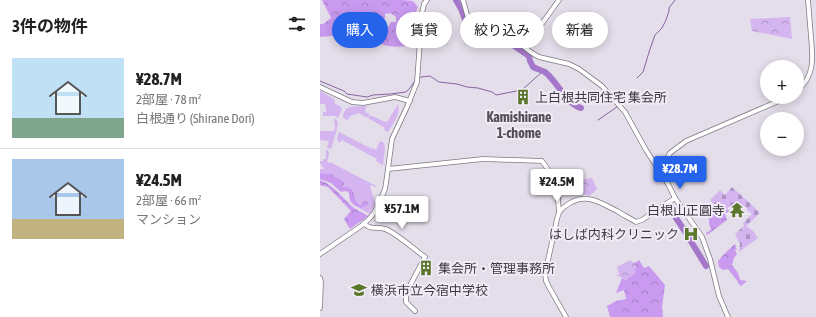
<!DOCTYPE html>
<html lang="ja">
<meta charset="utf-8">
<style>
:root{--surface:#fff;--page:#f2f2f2;--text:#222;--muted:#767676;--line:#e0e0e0;--accent:#2563eb}
body{margin:0;font-family:"Asap Condensed","Noto Sans JP",sans-serif;background:var(--page);color:var(--text);height:100vh;display:flex;flex-direction:column;font-size:15px;white-space:nowrap}
*{box-sizing:border-box;margin:0}
p{font-size:13px;color:var(--muted)}
.icon{flex:none;width:22px;height:22px;fill:none;stroke:currentColor;stroke-width:2;stroke-linecap:round;stroke-linejoin:round}
.map{position:relative;flex:1;overflow:hidden}
.sheet{display:flex;flex-direction:column;background:var(--surface);width:320px}
.sheet>*{flex:none}
.top-card{position:absolute;left:12px;top:12px;width:380px;height:36px;display:flex;gap:8px}
.controls{position:absolute;left:440px;top:60px;display:grid;gap:8px}
.controls a{display:grid;place-items:center;width:44px;height:44px;border-radius:50%;background:var(--surface);box-shadow:0 2px 10px #0003;font-size:20px}
.price{position:absolute;translate:-50% -34px;padding:0 9px;border-radius:4px;background:#fff;color:#222;font-size:13px;line-height:26px;filter:drop-shadow(0 1px 2px #0008)}
.price::after{content:'';position:absolute;left:50%;top:24px;width:12px;height:9px;margin-left:-6px;background:inherit;clip-path:polygon(0 0,100% 0,50% 100%)}
.price.on{background:var(--accent);color:#fff}
ul{padding:0;list-style:none}
li{display:flex;align-items:center;gap:12px;height:100px;padding:0 12px}
li+li{border-top:1px solid var(--line)}
li span{display:grid;place-items:center;flex:none;width:112px;height:80px;border-radius:0px;color:#555}
li>.icon{margin-inline-start:auto}
span .icon{width:48px;height:48px;fill:#fffc;stroke-width:1}
li b{font-size:17px}
h2{display:flex;justify-content:space-between;align-items:center;height:48px;padding:0 12px;font-size:17px}
.tag{padding:0 14px;border-radius:18px;background:var(--surface);box-shadow:0 2px 10px #0003;font-size:14px;line-height:36px}
.tag.on{background:var(--accent);color:#fff}
main{display:flex;flex:1;min-height:0}
.map>svg:first-child{display:block}
.green{fill:#d4b5ef}
.forest{fill:url(#forest-crowns)}
.cemetery{fill:url(#cemetery-stones)}
.park{fill:url(#park-crowns)}
.lines{fill:none;stroke-linecap:round;stroke-linejoin:round}
.stream{stroke:#8665a1;stroke-width:1}
.river{stroke:#a577ca;stroke-width:6}
.secondary-casing{stroke:#7f7984;stroke-width:5.5}
.secondary{stroke:#fff;stroke-width:4}
.labels{text-anchor:middle;dominant-baseline:central;stroke-width:4;stroke-linejoin:round;paint-order:stroke}
.poi-label{font-size:13px;fill:#3e3b40;stroke:#f1ebf7;text-anchor:start}
.neighbourhood-label{font-size:14px;font-weight:bold;fill:#534e58;stroke:#f1ebf7}
</style>
<main>
<section class="sheet">
<h2>3件の物件<svg class="icon" aria-label="filters" viewBox="0 0 24 24"><path d="M4 7h16M4 17h16"/><circle cx="9" cy="7" r="2"/><circle cx="15" cy="17" r="2"/></svg></h2>
<ul>
<li><span style="background:linear-gradient(#bfe0f5 75%,#7fa58c 0)"><svg class="icon" aria-label="home" viewBox="0 0 24 24"><path d="M3 11l9-7 9 7M6 9v11h12V9"/></svg></span><div><b>¥28.7M</b><p>2部屋 · 78 m²</p><p>白根通り (Shirane Dori)</p></div></li>
<li><span style="background:linear-gradient(#a9c7e8 75%,#c2b280 0)"><svg class="icon" aria-label="home" viewBox="0 0 24 24"><path d="M3 11l9-7 9 7M6 9v11h12V9"/></svg></span><div><b>¥24.5M</b><p>2部屋 · 66 m²</p><p>マンション</p></div></li>
</ul>
</section>
<div class="map">
<svg width="496" height="317" viewBox="0 0 496 317">
<defs>
<pattern id="forest-crowns" width="20" height="18" patternUnits="userSpaceOnUse"><rect width="20" height="18" fill="#c99af0"/><path d="M2 6a3 3 0 1 1 6 0M12 15a3 3 0 1 1 6 0" fill="none" stroke="#a57fc4"/></pattern>
<pattern id="cemetery-stones" width="16" height="16" patternUnits="userSpaceOnUse"><rect width="16" height="16" fill="#d4b5ef"/><path d="M2 7V4a2 2 0 0 1 4 0v3zM10 15v-3a2 2 0 0 1 4 0v3z" fill="#ad94c3"/></pattern>
<pattern id="park-crowns" width="20" height="18" patternUnits="userSpaceOnUse"><rect width="20" height="18" fill="#d4b5ef"/><path d="M2 6a3 3 0 1 1 6 0M12 15a3 3 0 1 1 6 0" fill="none" stroke="#ad94c3"/></pattern>
</defs>
<rect width="100%" height="100%" fill="#e4ddea"/>
<g class="green">
<path d="M0 91 14 99 15 104 20 106 22 109 18 118 15 116H3V112H6V107H5V104H0Z"/>
<path d="M78 104C81 113 73 124 68 132L64 130 65 128 48 118 50 115 65 122 68 121Z"/>
<path d="M47 106V107L45 108 46 113H49V114L47 118 39 113 30 116 28 120 23 118C23 115 24 111 26 109 31 105 41 107 47 106Z"/>
<path d="M14 119H16L18 123 16 133 11 149 7 148 9 141 0 140V147V131H14L15 127Z"/>
<path d="M19 132 52 149 53 148 56 150 60 141 64 143 65 148 63 165 56 161 57 159 22 140 19 143 17 138Z"/>
<path d="M6 150H8L9 154 7 162 10 163V162L56 186 55 187 51 185 50 186 55 203 50 214 37 207 41 208 48 205C40 205 35 203 33 194 32 188 35 192 31 188L21 187 22 186C12 175 14 176 0 173V169H4L1 164H0V161H3V159H6Z"/>
</g>
<g class="forest">
<path d="M2 0H82L93 1 98 7C93 16 94 34 95 44 84 47 71 48 61 44V38H57L56 29 57 28 62 29 68 27 71 22H76V17C72 14 70 12 65 14V18L61 20 58 18 56 19 54 24 41 26 40 24 26 28 24 22H22L24 30 29 29V38L35 37V29L39 27 43 42 36 41 22 42 21 35 0 37V24H3L11 18Z"/>
<path d="M0 173 7 174H12L14 177 18 178 24 182V185L22 186 21 187H27L32 189C35 195 34 202 41 205L43 202 46 201 48 203V205L41 208C38 207 34 206 32 203 26 197 34 189 21 192L11 183 0 179Z"/>
<path d="M0 180C15 186 22 198 34 208 38 211 44 213 48 216L30 229 24 219 31 211 8 187 0 185Z"/>
<path d="M395 206 399 211 402 213 408 209 410 214H405L407 220 387 235 386 233 391 230 389 223V215L393 211Z"/>
<path d="M415 244 416 248 417 249 415 250 417 254 414 258 412 265 418 273 420 280 427 281 421 286 418 283V282L408 269 403 270 399 267 398 261 405 253Z"/>
<path d="M319 260 324 268 329 266 345 285 342 307 343 317H290L287 306 296 301 306 299 304 290 296 293 302 278 306 280 316 266 312 262 315 263Z"/>
</g>
<path class="cemetery" d="M412 187 431 204 440 213 426 226 433 231 438 238 419 252 420 243 418 241 415 234 424 226 423 223 432 214 419 202 411 208H410L402 213 399 211 390 200 400 190 405 195Z"/>
<g class="park">
<path d="M470 17 472 39 432 31 430 19Z"/>
<path d="M272 178 277 189 269 196 263 194 260 180Z"/>
<path d="M310 260 316 266 315 274 306 280 296 275 299 274 297 267Z"/>
</g>
<g class="lines">
<g class="stream">
<path d="M317 78 323 72 330 49 335 35 342 28 346 20 349 11V8L355 0"/>
<path d="M99 79 101 77 110 76 119 82 137 84 147 87 158 88 172 92 176 95 202 90 223 71"/>
<path d="M0 81 24 91 27 94 47 97 53 95 70 94 86 92 90 88 94 82 96 81"/>
<path d="M278 120 297 107"/>
</g>
<g class="river">
<path d="M136 0 141 9 146 22 149 27 165 37 190 43 209 56 210 61 213 67C217 69 221 70 225 72 237 81 246 104 261 108"/>
<path d="M348 206 364 230 386 266"/>
</g>
<g class="secondary-casing">
<g id="secondary">
<path d="M143 0 148 18 151 23 154 26 164 32 189 38 199 43 212 53 219 57 249 64 259 69 282 86 305 112 326 150 348 184 355 198 382 237 390 259 399 296 408 317"/>
<path d="M205 47 239 0"/>
<path d="M0 87 32 102 43 103 75 97 90 101"/>
<path d="M477 91C495 76 493 58 491 37 490 25 489 12 488 0"/>
<path d="M68 169 163 159 222 161 239 185 238 200 239 211"/>
<path d="M340 172 350 153 366 141 468 97"/>
<path d="M44 223C49 230 57 227 65 229 75 232 95 250 105 257L86 293V302L95 311"/>
<path d="M0 254 41 226 49 219 54 213 60 201 65 189 67 176 72 139 87 107 97 82 102 13 104 4 107 0"/>
<path d="M0 278 1 282 0 308"/>
<path d="M246 317 229 287 226 281 225 274 237 219C239 210 242 208 250 203 267 193 281 203 297 211 303 215 310 218 316 222L322 220 355 198"/>
</g>
</g>
<use href="#secondary" class="secondary"/>
</g>
<defs>
<g id="building-bare" transform="scale(1.2)"><path d="M-4-6H4V6H1V3H-1V6H-4ZM-2.5-4.3h1.7v1.8h-1.7ZM.8-4.3h1.7v1.8H.8ZM-2.5-1h1.7V.8h-1.7ZM.8-1h1.7V.8H.8Z" fill="#5b772b" stroke="#f1ebf7" stroke-width="2.5" paint-order="stroke"/></g>
<g id="temple-bare" transform="scale(1.2)"><path d="M0-6L5-2H3V0L6.5 2.5H4V6H1.5V3h-3V6H-4V2.5H-6.5L-3 0V-2H-5Z" fill="#5b772b" stroke="#f1ebf7" stroke-width="2.5" paint-order="stroke"/></g>
<g id="hospital-bare" transform="scale(1.2)"><path d="M-5-5h3v3.5h4V-5h3V5h-3V1.5h-4V5h-3Z" fill="#5b772b" stroke="#f1ebf7" stroke-width="2.5" paint-order="stroke"/></g>
<g id="school-bare" transform="scale(1.2)"><path d="M0-5L7-2L0 1L-7-2ZM-4 1L0 2.5L4 1V4Q0 6-4 4Z" fill="#5b772b" stroke="#f1ebf7" stroke-width="2.5" paint-order="stroke"/></g>
</defs>
<g fill-rule="evenodd">
<use href="#building-bare" x="203" y="97"/>
<use href="#temple-bare" x="417" y="210"/>
<use href="#hospital-bare" x="371" y="234"/>
<use href="#building-bare" x="106" y="268"/>
<use href="#school-bare" x="39" y="290"/>
</g>
<g class="labels">
<g class="poi-label">
<text x="215" y="97">上白根共同住宅 集会所</text>
<text x="405" y="210" text-anchor="end">白根山正圓寺</text>
<text x="359" y="234" text-anchor="end">はしば内科クリニック</text>
<text x="118" y="268">集会所・管理事務所</text>
<text x="51" y="290">横浜市立今宿中学校</text>
</g>
<g class="neighbourhood-label">
<text x="199" y="117">Kamishirane<tspan x="199" dy="16">1-chome</tspan></text>
</g>
</g>
</svg>
<div class="controls">
<a>+</a>
<a>−</a>
</div>
<b class="price on" style="left:360px;top:190px">¥28.7M</b>
<b class="price" style="left:237px;top:203px">¥24.5M</b>
<b class="price" style="left:82px;top:230px">¥57.1M</b>
<div class="top-card">
<a class="tag on">購入</a>
<a class="tag">賃貸</a>
<a class="tag">絞り込み</a>
<a class="tag">新着</a>
</div>
</div>
</main>
